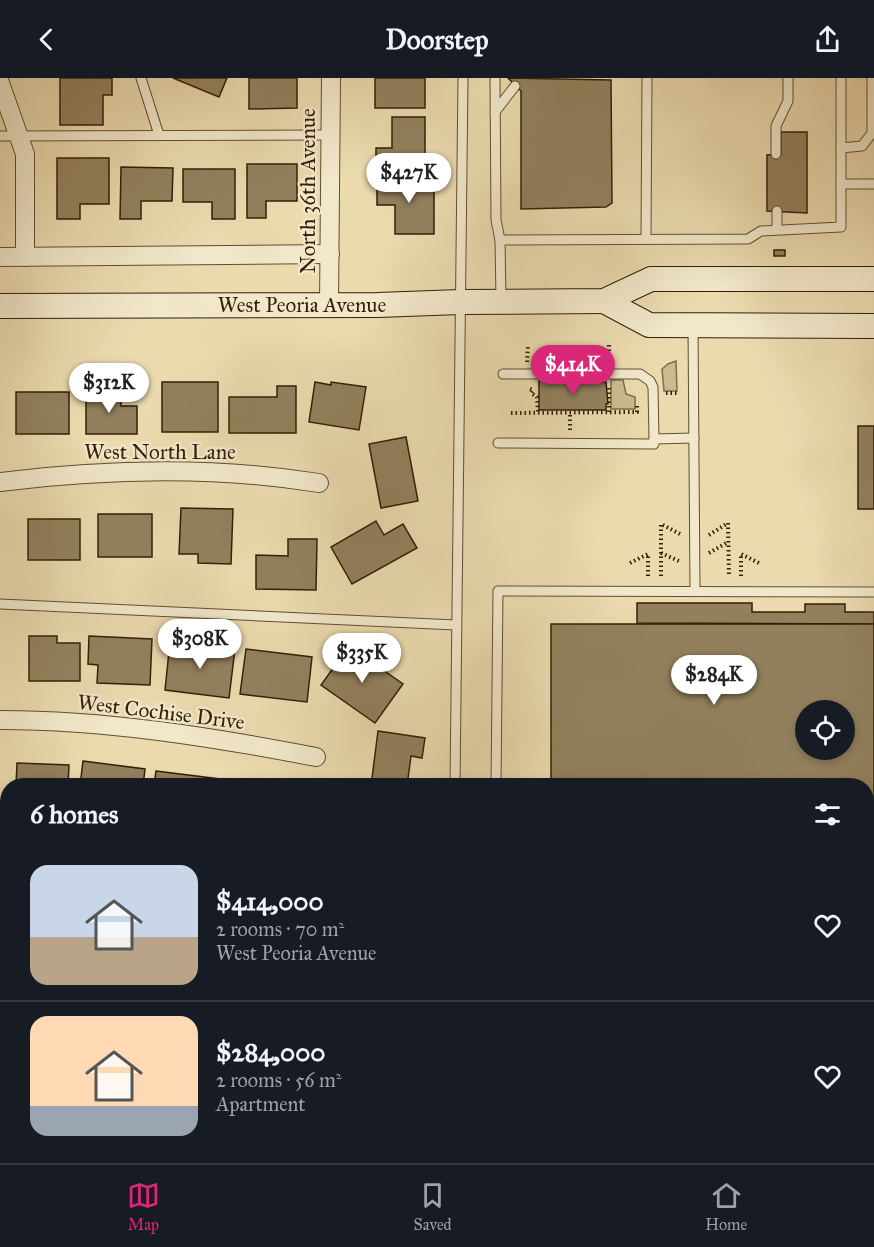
<!DOCTYPE html>
<meta charset="utf-8">
<style>
:root{--surface:#171b24;--page:#242831;--text:#f1f3f6;--muted:#9ea1a6;--line:#363941;--accent:#db2777}
body{margin:0;font-family:"IM FELL Great Primer",serif;background:var(--page);color:var(--text);height:100vh;display:flex;flex-direction:column;font-size:22px;white-space:nowrap}
*{box-sizing:border-box;margin:0}
p{font-size:20px;color:var(--muted)}
.icon{flex:none;width:33px;height:33px;fill:none;stroke:currentColor;stroke-width:2;stroke-linecap:round;stroke-linejoin:round}
.map{position:relative;flex:1;overflow:hidden}
.side{position:absolute;left:0px;top:700px;width:874px;height:386px;display:flex;flex-direction:column;background:var(--surface);border-radius:24px 24px 0 0;box-shadow:0 3px 9px #0003}
.side>*{flex:none}
.buttons{position:absolute;left:795px;top:622px;display:grid;gap:12px}
.buttons a{display:grid;place-items:center;width:60px;height:60px;border-radius:50%;background:var(--surface);box-shadow:0 3px 9px #0003;font-size:30px}
.price{position:absolute;translate:-50% -51px;padding:0 14px;border-radius:21px;background:#fff;color:#222;font-size:20px;line-height:39px;filter:drop-shadow(0 2px 3px #0008)}
.price::after{content:'';position:absolute;left:50%;top:36px;width:18px;height:14px;margin-left:-9px;background:inherit;clip-path:polygon(0 0,100% 0,50% 100%)}
.price.selected{background:var(--accent);color:#fff}
ul{padding:0;list-style:none}
li{display:flex;align-items:center;gap:18px;height:150px;padding:0 30px}
li+li{border-top:2px solid var(--line)}
li span{display:grid;place-items:center;flex:none;width:168px;height:120px;border-radius:18px;color:#555}
li>.icon{margin-inline-start:auto}
span .icon{width:72px;height:72px;fill:#fffc;stroke-width:1}
li b{font-size:26px}
h2{display:flex;justify-content:space-between;align-items:center;height:72px;padding:0 30px;font-size:26px}
header{display:flex;justify-content:space-between;align-items:center;height:78px;padding:0 30px;background:var(--surface);font-size:27px;font-weight:700}
.menu{display:flex;justify-content:space-around;align-items:center;height:84px;border-top:2px solid var(--line);background:var(--surface);font-size:16px;color:var(--muted)}
.menu a{display:grid;justify-items:center;gap:3px}
.menu .selected{color:var(--accent)}
.map>svg:first-child{display:block}
.green{fill:#cbba91;stroke:#7f6c4c;stroke-width:1.5}
.building{fill:#92805d;stroke:#331f06;stroke-width:1.5;fill-rule:evenodd}
.lines{fill:none;stroke-linecap:round;stroke-linejoin:round}
.service-casing{stroke:#614e30;stroke-width:11}
.minor-casing{stroke:#614e30;stroke-width:20}
.secondary-casing{stroke:#331f06;stroke-width:26}
.path{stroke:#331f06;stroke-width:4;stroke-dasharray:1.5 3;stroke-linecap:butt}
.service{stroke:#f1e7ca;stroke-width:9}
.minor{stroke:#f1e7ca;stroke-width:18}
.secondary{stroke:#f1e7ca;stroke-width:24}
.labels{text-anchor:middle;dominant-baseline:central;stroke-width:4.5;stroke-linejoin:round;paint-order:stroke}
.street-label{font-size:21px;fill:#331f06;stroke:#f1e7ca}
</style>
<header><svg class="icon" aria-label="back" viewBox="0 0 24 24"><path d="M15 5l-7 7 7 7"/></svg>Doorstep<svg class="icon" aria-label="share" viewBox="0 0 24 24"><path d="M12 15V3M7 8l5-5 5 5M5 13v7h14v-7"/></svg></header>
<div class="map">
<svg width="874" height="1085" viewBox="0 0 874 1085">
<rect width="100%" height="100%" fill="#eadaae"/>
<filter id="stains"><feTurbulence type="fractalNoise" baseFrequency=".00333" numOctaves="4"/><feColorMatrix values="0 0 0 0 .2 0 0 0 0 .09 0 0 0 0 .02 0 0 0 .5 -.17"/></filter>
<radialGradient id="worn" r=".72"><stop offset=".6" stop-color="#630" stop-opacity="0"/><stop offset="1" stop-color="#630" stop-opacity=".3"/></radialGradient>
<g class="green">
<path d="M676 283 677 313H664L662 291 668 286Z"/>
<path d="M611 302H623L626 316 635 319V331H611Z"/>
</g>
<g class="building">
<path d="M60 0H112V17H103V47H60Z"/>
<path d="M173 0H227L219 19Z"/>
<path d="M249 0H297V30L249 31Z"/>
<rect x="375" y="0" width="50" height="30"/>
<path d="M508 0 611 2 612 125 606 129 521 131V13Z"/>
<path d="M392 39H425V90H376V70H392Z"/>
<path d="M781 54H807V135L767 133V77L781 76Z"/>
<path d="M57 80H109V126H80V141H57Z"/>
<path d="M247 86H297V123H266V140H247Z"/>
<path d="M121 89 173 90 172 123H141V141H120Z"/>
<path d="M183 91H235V141H212V124H183Z"/>
<path d="M377 102H434V156H395V127H377Z"/>
<rect x="774" y="172" width="11" height="6"/>
<path d="M551 302V304L588 302V304H606L608 326H606V332H539V303Z"/>
<rect x="162" y="304" width="56" height="50"/>
<path d="M315 304 331 307V304L366 309 359 352 309 344Z"/>
<path d="M277 308H296V355H229V319H277Z"/>
<path d="M86 313H121V328H137V356H86Z"/>
<rect x="16" y="314" width="53" height="42"/>
<rect x="858" y="348" width="16" height="83"/>
<path d="M406 359 418 423 381 430 369 366Z"/>
<path d="M181 430 233 431 231 486 198 485V476H179Z"/>
<rect x="98" y="436" width="54" height="43"/>
<rect x="28" y="441" width="52" height="41"/>
<path d="M376 443 384 457 403 446 417 470 352 506 331 469Z"/>
<path d="M288 461H317L316 512 256 511V477L288 478Z"/>
<path d="M637 525H752V534H805V526H845V534H874V546L637 545Z"/>
<path d="M551 546H874V763H867V708H551ZM806 633H844V672H806Z"/>
<path d="M29 558H57V565H80V603H29Z"/>
<path d="M89 558 152 561 150 607 97 605 98 587 88 586Z"/>
<path d="M170 564 235 571 229 620 165 612Z"/>
<path d="M349 568 403 606 375 645 321 607Z"/>
<path d="M246 571 312 579 307 624 240 616Z"/>
<path d="M378 653 425 660 422 680 411 678 407 708H371Z"/>
<path d="M83 683 145 691 143 708H80Z"/>
<path d="M17 685 69 687 68 708H16Z"/>
<path d="M156 693 220 701 219 708H154Z"/>
<rect x="5" y="811" width="3" height="57"/>
<rect x="867" y="986" width="7" height="45"/>
<path d="M7 1071 8 1078H59V1085H7Z"/>
<rect x="524" y="1078" width="46" height="7"/>
<rect x="651" y="1078" width="48" height="7"/>
<path d="M97 1079 120 1085H95Z"/>
</g>
<g class="lines">
<g class="service-casing">
<g id="service">
<path d="M141 0 159 57"/>
<path d="M495 0 496 142 500 162 501 221"/>
<path d="M495 34 515 8"/>
<path d="M0 58 330 57"/>
<path d="M841 70 862 68 872 55V0"/>
<path d="M776 76V48L788 23V0"/>
<path d="M841 106H874"/>
<path d="M777 133V151"/>
<path d="M646 161 647 0"/>
<path d="M500 162 748 161 761 153 841 149V0"/>
<path d="M693 248 695 512"/>
<path d="M503 296H640L650 303 653 309 654 361"/>
<path d="M498 365 654 366V361L694 360"/>
<path d="M0 526 456 547"/>
<path d="M455 708 463 0"/>
<path d="M496 708 498 513 874 514"/>
<path d="M0 772H8"/>
<path d="M867 792H874"/>
<path d="M867 828H874"/>
<path d="M0 1027 8 1028"/>
<path d="M867 1064H874"/>
<path d="M495 1085V1078"/>
<path d="M727 1085 728 1078"/>
</g>
</g>
<g class="minor-casing">
<g id="minor">
<path d="M0 5 25 76V179"/>
<path d="M0 179 330 176"/>
<path d="M329 227 331 0"/>
<path d="M0 404C106 391 214 388 319 405"/>
<path d="M0 642C106 642 212 659 316 679"/>
<path d="M0 907H8"/>
<path d="M867 948H874"/>
<path d="M612 1085V1078"/>
</g>
</g>
<g class="secondary-casing">
<g id="secondary">
<path d="M604 223 649 247 874 248"/>
<path d="M0 228 378 227 460 224 604 223 651 201H874"/>
</g>
</g>
<g class="path">
<path d="M609 267V284"/>
<path d="M527 284 528 267"/>
<path d="M609 310V334"/>
<path d="M530 311 533 312 531 315 537 319 538 335"/>
<path d="M666 315H679"/>
<path d="M511 335 637 334V326"/>
<path d="M570 352V334"/>
<path d="M709 457 728 445 729 498"/>
<path d="M661 475 681 484"/>
<path d="M709 475 728 464"/>
<path d="M630 485 648 476V498"/>
<path d="M661 498V446L680 456"/>
<path d="M741 498V476L759 485"/>
</g>
<use href="#service" class="service"/>
<use href="#minor" class="minor"/>
<use href="#secondary" class="secondary"/>
</g>
<g class="labels">
<g class="street-label">
<text transform="translate(308 113) rotate(-90)">North 36th Avenue</text>
<text x="302" y="227">West Peoria Avenue</text>
<text x="160" y="374">West North Lane</text>
<text transform="translate(161 634) rotate(7)">West Cochise Drive</text>
</g>
</g>
<rect width="100%" height="100%" filter="url(#stains)"/>
<rect width="100%" height="100%" fill="url(#worn)"/>
</svg>
<div class="buttons">
<a><svg class="icon" aria-label="locate" viewBox="0 0 24 24"><circle cx="12" cy="12" r="6"/><path d="M12 2v4M12 18v4M2 12h4M18 12h4"/></svg></a>
</div>
<b class="price" style="left:409px;top:126px">$427K</b>
<b class="price selected" style="left:573px;top:318px">$414K</b>
<b class="price" style="left:109px;top:336px">$312K</b>
<b class="price" style="left:200px;top:592px">$308K</b>
<b class="price" style="left:362px;top:606px">$335K</b>
<b class="price" style="left:714px;top:628px">$284K</b>
<section class="side">
<h2>6 homes<svg class="icon" aria-label="filters" viewBox="0 0 24 24"><path d="M4 7h16M4 17h16"/><circle cx="9" cy="7" r="2"/><circle cx="15" cy="17" r="2"/></svg></h2>
<ul>
<li><span style="background:linear-gradient(#c9d6e8 60%,#b9a48a 0)"><svg class="icon" aria-label="home" viewBox="0 0 24 24"><path d="M3 11l9-7 9 7M6 9v11h12V9"/></svg></span><div><b>$414,000</b><p>2 rooms · 70 m²</p><p>West Peoria Avenue</p></div><svg class="icon" aria-label="heart" viewBox="0 0 24 24"><path d="M12 20l-8-8c-3-5 5-10 8-4 3-6 11-1 8 4z"/></svg></li>
<li><span style="background:linear-gradient(#ffd9b3 75%,#9aa5b1 0)"><svg class="icon" aria-label="home" viewBox="0 0 24 24"><path d="M3 11l9-7 9 7M6 9v11h12V9"/></svg></span><div><b>$284,000</b><p>2 rooms · 56 m²</p><p>Apartment</p></div><svg class="icon" aria-label="heart" viewBox="0 0 24 24"><path d="M12 20l-8-8c-3-5 5-10 8-4 3-6 11-1 8 4z"/></svg></li>
</ul>
</section>
</div>
<nav class="menu">
<a class="selected"><svg class="icon" aria-label="map" viewBox="0 0 24 24"><path d="M3 6l6-2 6 2 6-2v14l-6 2-6-2-6 2zM9 4v14M15 6v14"/></svg>Map</a>
<a><svg class="icon" aria-label="saved" viewBox="0 0 24 24"><path d="M7 4h10v16l-5-4-5 4z"/></svg>Saved</a>
<a><svg class="icon" aria-label="home" viewBox="0 0 24 24"><path d="M3 11l9-7 9 7M6 9v11h12V9"/></svg>Home</a>
</nav>
